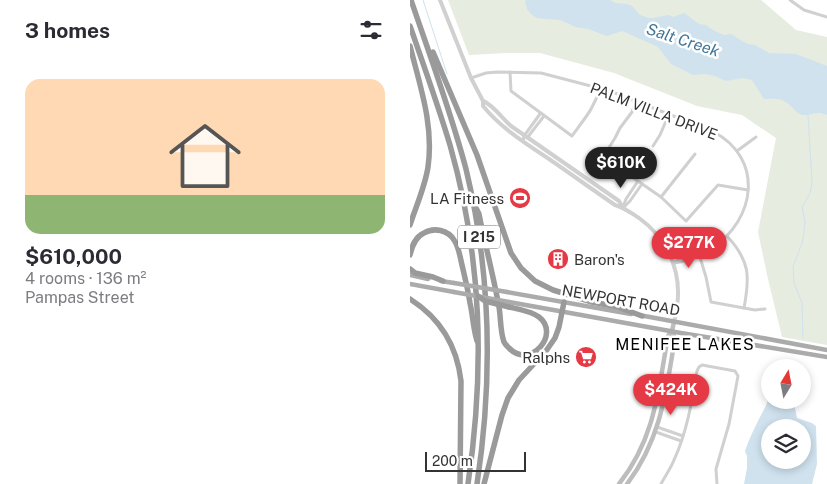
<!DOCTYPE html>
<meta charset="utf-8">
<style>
:root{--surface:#fff;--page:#f7f7f7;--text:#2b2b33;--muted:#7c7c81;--accent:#e63946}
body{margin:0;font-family:"Public Sans",sans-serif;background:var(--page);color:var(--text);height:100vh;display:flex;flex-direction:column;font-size:19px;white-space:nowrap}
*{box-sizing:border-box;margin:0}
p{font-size:16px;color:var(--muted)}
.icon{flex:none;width:28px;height:28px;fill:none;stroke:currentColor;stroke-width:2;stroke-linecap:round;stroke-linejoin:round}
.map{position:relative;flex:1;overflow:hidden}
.sheet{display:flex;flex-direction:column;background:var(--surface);width:410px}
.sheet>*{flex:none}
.needle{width:32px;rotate:10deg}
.tools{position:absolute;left:351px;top:359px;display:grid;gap:10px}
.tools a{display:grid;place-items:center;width:50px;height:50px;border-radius:50%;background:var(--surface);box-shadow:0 2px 8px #0003;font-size:25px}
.scale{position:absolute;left:15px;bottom:12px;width:101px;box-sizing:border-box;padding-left:5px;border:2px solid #333;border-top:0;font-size:14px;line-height:18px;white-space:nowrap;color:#333;-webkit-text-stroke:4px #fff;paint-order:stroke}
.price{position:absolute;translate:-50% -42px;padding:0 11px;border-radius:18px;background:var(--accent);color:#fff;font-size:16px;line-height:32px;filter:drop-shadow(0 1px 2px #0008)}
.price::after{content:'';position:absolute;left:50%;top:30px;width:15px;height:11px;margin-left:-8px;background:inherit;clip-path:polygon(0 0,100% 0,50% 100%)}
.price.selected{background:#222;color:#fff}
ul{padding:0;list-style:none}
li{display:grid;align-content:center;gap:10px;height:265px;padding:0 25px}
li span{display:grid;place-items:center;height:155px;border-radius:15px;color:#555}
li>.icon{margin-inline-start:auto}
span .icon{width:90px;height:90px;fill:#fffc;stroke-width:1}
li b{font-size:21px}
h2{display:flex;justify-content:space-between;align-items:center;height:60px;padding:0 25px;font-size:21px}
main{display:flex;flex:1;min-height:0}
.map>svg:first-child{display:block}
.green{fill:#e6ecdf}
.water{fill:#cfe2ee;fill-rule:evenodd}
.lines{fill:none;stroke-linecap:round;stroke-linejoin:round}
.stream{stroke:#cfe2ee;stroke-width:1}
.minor{stroke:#d0d0d0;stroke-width:3}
.tertiary{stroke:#d0d0d0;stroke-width:4}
.secondary{stroke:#bdbdbd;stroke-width:4.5}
.primary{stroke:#ababab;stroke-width:4.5}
.motorway{stroke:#9a9a9a;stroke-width:5.5}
.primary-bridge{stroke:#ababab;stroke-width:4.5}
.motorway-bridge{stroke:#9a9a9a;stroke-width:5.5}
.labels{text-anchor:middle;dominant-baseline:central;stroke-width:5;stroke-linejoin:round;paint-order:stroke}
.shield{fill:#fff;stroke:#707070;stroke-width:1}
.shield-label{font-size:14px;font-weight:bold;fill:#333}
.street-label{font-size:15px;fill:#333;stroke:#fff}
.poi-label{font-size:15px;fill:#333;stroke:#fff;text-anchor:end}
.water-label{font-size:16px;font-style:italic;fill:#3f7597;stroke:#fff}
.neighbourhood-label{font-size:16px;letter-spacing:1px;fill:#000;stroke:#fff}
</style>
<main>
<section class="sheet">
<h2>3 homes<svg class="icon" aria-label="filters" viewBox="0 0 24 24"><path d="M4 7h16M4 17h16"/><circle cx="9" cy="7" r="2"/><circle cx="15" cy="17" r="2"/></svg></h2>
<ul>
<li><span style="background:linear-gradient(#ffd9b3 75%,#8fb573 0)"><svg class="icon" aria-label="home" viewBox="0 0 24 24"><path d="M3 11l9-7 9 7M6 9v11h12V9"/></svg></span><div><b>$610,000</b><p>4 rooms · 136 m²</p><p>Pampas Street</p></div></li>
</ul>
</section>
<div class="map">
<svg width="417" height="484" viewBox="0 0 417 484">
<rect width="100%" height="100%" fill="#fff"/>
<path class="green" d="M38 0H351L386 30 417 37V345L372 337 358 279 348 232 366 138 332 115 287 106 204 73 130 53H96L59 55Z"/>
<g class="water">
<path d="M116 0H200L206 3 217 4 222 6 230 15 239 18H244L258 15 263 17 274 13 289 24 296 25 303 30 314 35 321 34 332 41 338 44 345 45 359 53 386 54 417 66V115C405 110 402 116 393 115 386 114 381 104 374 101 369 98 360 99 354 99L342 80 333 78 316 81 305 76 295 74 283 75 261 64 248 47 217 33 212 31 197 36 178 29 166 27 150 20 127 18 121 14 117 9 115 2Z"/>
<path d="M360 376V400H386L385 408 387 418 402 423 406 426 407 464 402 484H334L337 468V456L336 454 335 451C339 439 344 429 350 417 352 413 355 408 357 403 360 393 353 385 360 376ZM360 428H392V460H360Z"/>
</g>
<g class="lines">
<g class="stream">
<path d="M13 0 37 74"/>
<path d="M393 338 392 303 384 283 383 267 393 240 395 222 392 207 400 193 402 183 398 114"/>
</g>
<g class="minor">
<path d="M380 0 394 10 417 17"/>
<path d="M100 72 101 91 162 136C174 119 184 109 190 88"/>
<path d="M61 78 76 73 87 72 131 73 200 91 304 132C354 159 346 219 302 248 290 256 276 254 263 263"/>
<path d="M226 101 222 112 210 128 205 138 193 157 251 197 276 221 308 185 338 190"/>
<path d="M117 138 134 116"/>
<path d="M113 141 114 136 130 114"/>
<path d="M243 146 250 135 259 114"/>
<path d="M327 151 346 137"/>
<path d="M251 197 285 154"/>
<path d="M213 207 216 199 228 181"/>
<path d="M214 207 220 201 232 184"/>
<path d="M317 236C340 261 340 276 334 308"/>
<path d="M289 254 296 277 301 302 345 310 355 309"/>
<path d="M264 263C273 262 281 260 288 254"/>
<path d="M247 427 273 436"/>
<path d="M246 432 271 441"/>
<path d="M251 484C255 476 261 468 264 460 277 432 282 401 287 371L289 367 292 365 325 371 328 376 319 424 306 469 307 484"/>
</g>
<g class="tertiary">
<path d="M30 0 61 78 73 101V106C91 128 115 143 139 159 161 174 183 190 205 205 215 208 221 213 229 218 254 236 269 265 268 295 268 304 266 313 264 322"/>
<path d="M73 101C82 104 93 119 101 126L209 201 212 206"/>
</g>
<g class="secondary">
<path d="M209 484C245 438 248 392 258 336L262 331"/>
<path d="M217 484C251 439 256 392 265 338L262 331 264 322"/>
</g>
<g class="primary">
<path d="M0 275 18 279"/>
<path d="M31 281 44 283"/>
<path d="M0 284 44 292"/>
<path d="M97 292 221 314"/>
<path d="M99 302 271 333 417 357"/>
<path d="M229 315 417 350"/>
</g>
<g class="motorway">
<path d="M1 0C20 56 41 112 56 169 81 273 83 379 67 484"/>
<path d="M0 26C14 66 28 105 40 145 72 258 75 368 58 484"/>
<path d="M0 46C10 86 24 125 18 167 15 187 6 206 0 225"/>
<path d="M23 52 67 155 101 253 111 268 125 281 143 290 182 302 208 307 232 316"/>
<path d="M66 208 69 214 71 224C77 252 84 279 89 307 91 318 90 331 94 342 95 344 97 346 99 348 120 370 151 334 129 317 121 311 108 309 99 307"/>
<path d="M0 255C2 246 5 237 14 233 24 227 38 230 44 240 49 247 50 257 52 265 55 278 58 290 60 303 63 316 63 328 67 341"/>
<path d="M0 269 5 273 23 277 33 281"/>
<path d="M0 299C30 318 47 346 51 381L50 484"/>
<path d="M74 484 92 415 98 398 109 380 136 351 145 338 149 327 154 302"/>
</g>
<g class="primary-bridge">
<path d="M44 283 97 292"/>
<path d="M44 292 99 302"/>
</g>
<path class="motorway-bridge" d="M68 296 75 301 99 307"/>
</g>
<defs>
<g id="stadium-disc" transform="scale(1.125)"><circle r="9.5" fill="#e63946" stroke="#fff"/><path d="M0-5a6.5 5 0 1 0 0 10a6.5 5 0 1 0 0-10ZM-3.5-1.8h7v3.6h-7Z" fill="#fff"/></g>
<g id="building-disc" transform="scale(1.125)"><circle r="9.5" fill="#e63946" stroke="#fff"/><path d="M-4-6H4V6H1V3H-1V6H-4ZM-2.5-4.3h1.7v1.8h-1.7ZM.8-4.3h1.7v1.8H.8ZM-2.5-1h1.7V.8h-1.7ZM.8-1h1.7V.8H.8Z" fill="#fff"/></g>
<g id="supermarket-disc" transform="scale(1.125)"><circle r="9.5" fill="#e63946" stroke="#fff"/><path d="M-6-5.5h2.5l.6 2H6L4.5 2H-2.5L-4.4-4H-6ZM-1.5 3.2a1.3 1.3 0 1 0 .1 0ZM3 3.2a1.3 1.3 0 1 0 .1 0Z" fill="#fff"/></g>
</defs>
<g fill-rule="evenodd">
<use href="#stadium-disc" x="110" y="198"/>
<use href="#building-disc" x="148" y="259"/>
<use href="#supermarket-disc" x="176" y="357"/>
</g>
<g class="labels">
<rect class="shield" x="48" y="225.5" width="42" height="23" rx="4"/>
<g class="shield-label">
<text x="69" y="237">I 215</text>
</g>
<g class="street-label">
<text transform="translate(244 111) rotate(21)">PALM VILLA DRIVE</text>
<text transform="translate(211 300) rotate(10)">NEWPORT ROAD</text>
</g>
<g class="poi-label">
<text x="94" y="198">LA Fitness</text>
<text x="164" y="259" text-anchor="start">Baron's</text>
<text x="160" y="357">Ralphs</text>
</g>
<g class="water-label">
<text transform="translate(273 40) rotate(18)">Salt Creek</text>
</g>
<g class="neighbourhood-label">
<text x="275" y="344">MENIFEE LAKES</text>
</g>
</g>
</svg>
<div class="tools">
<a><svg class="needle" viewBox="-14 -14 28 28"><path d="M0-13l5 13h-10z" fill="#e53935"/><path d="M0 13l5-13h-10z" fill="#7c7c81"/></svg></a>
<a><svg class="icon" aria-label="layers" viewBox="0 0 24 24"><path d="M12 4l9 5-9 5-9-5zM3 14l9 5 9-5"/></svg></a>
</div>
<div class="scale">200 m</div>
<b class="price selected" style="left:211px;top:189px">$610K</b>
<b class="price" style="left:279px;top:269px">$277K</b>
<b class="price" style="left:261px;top:416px">$424K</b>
</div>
</main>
